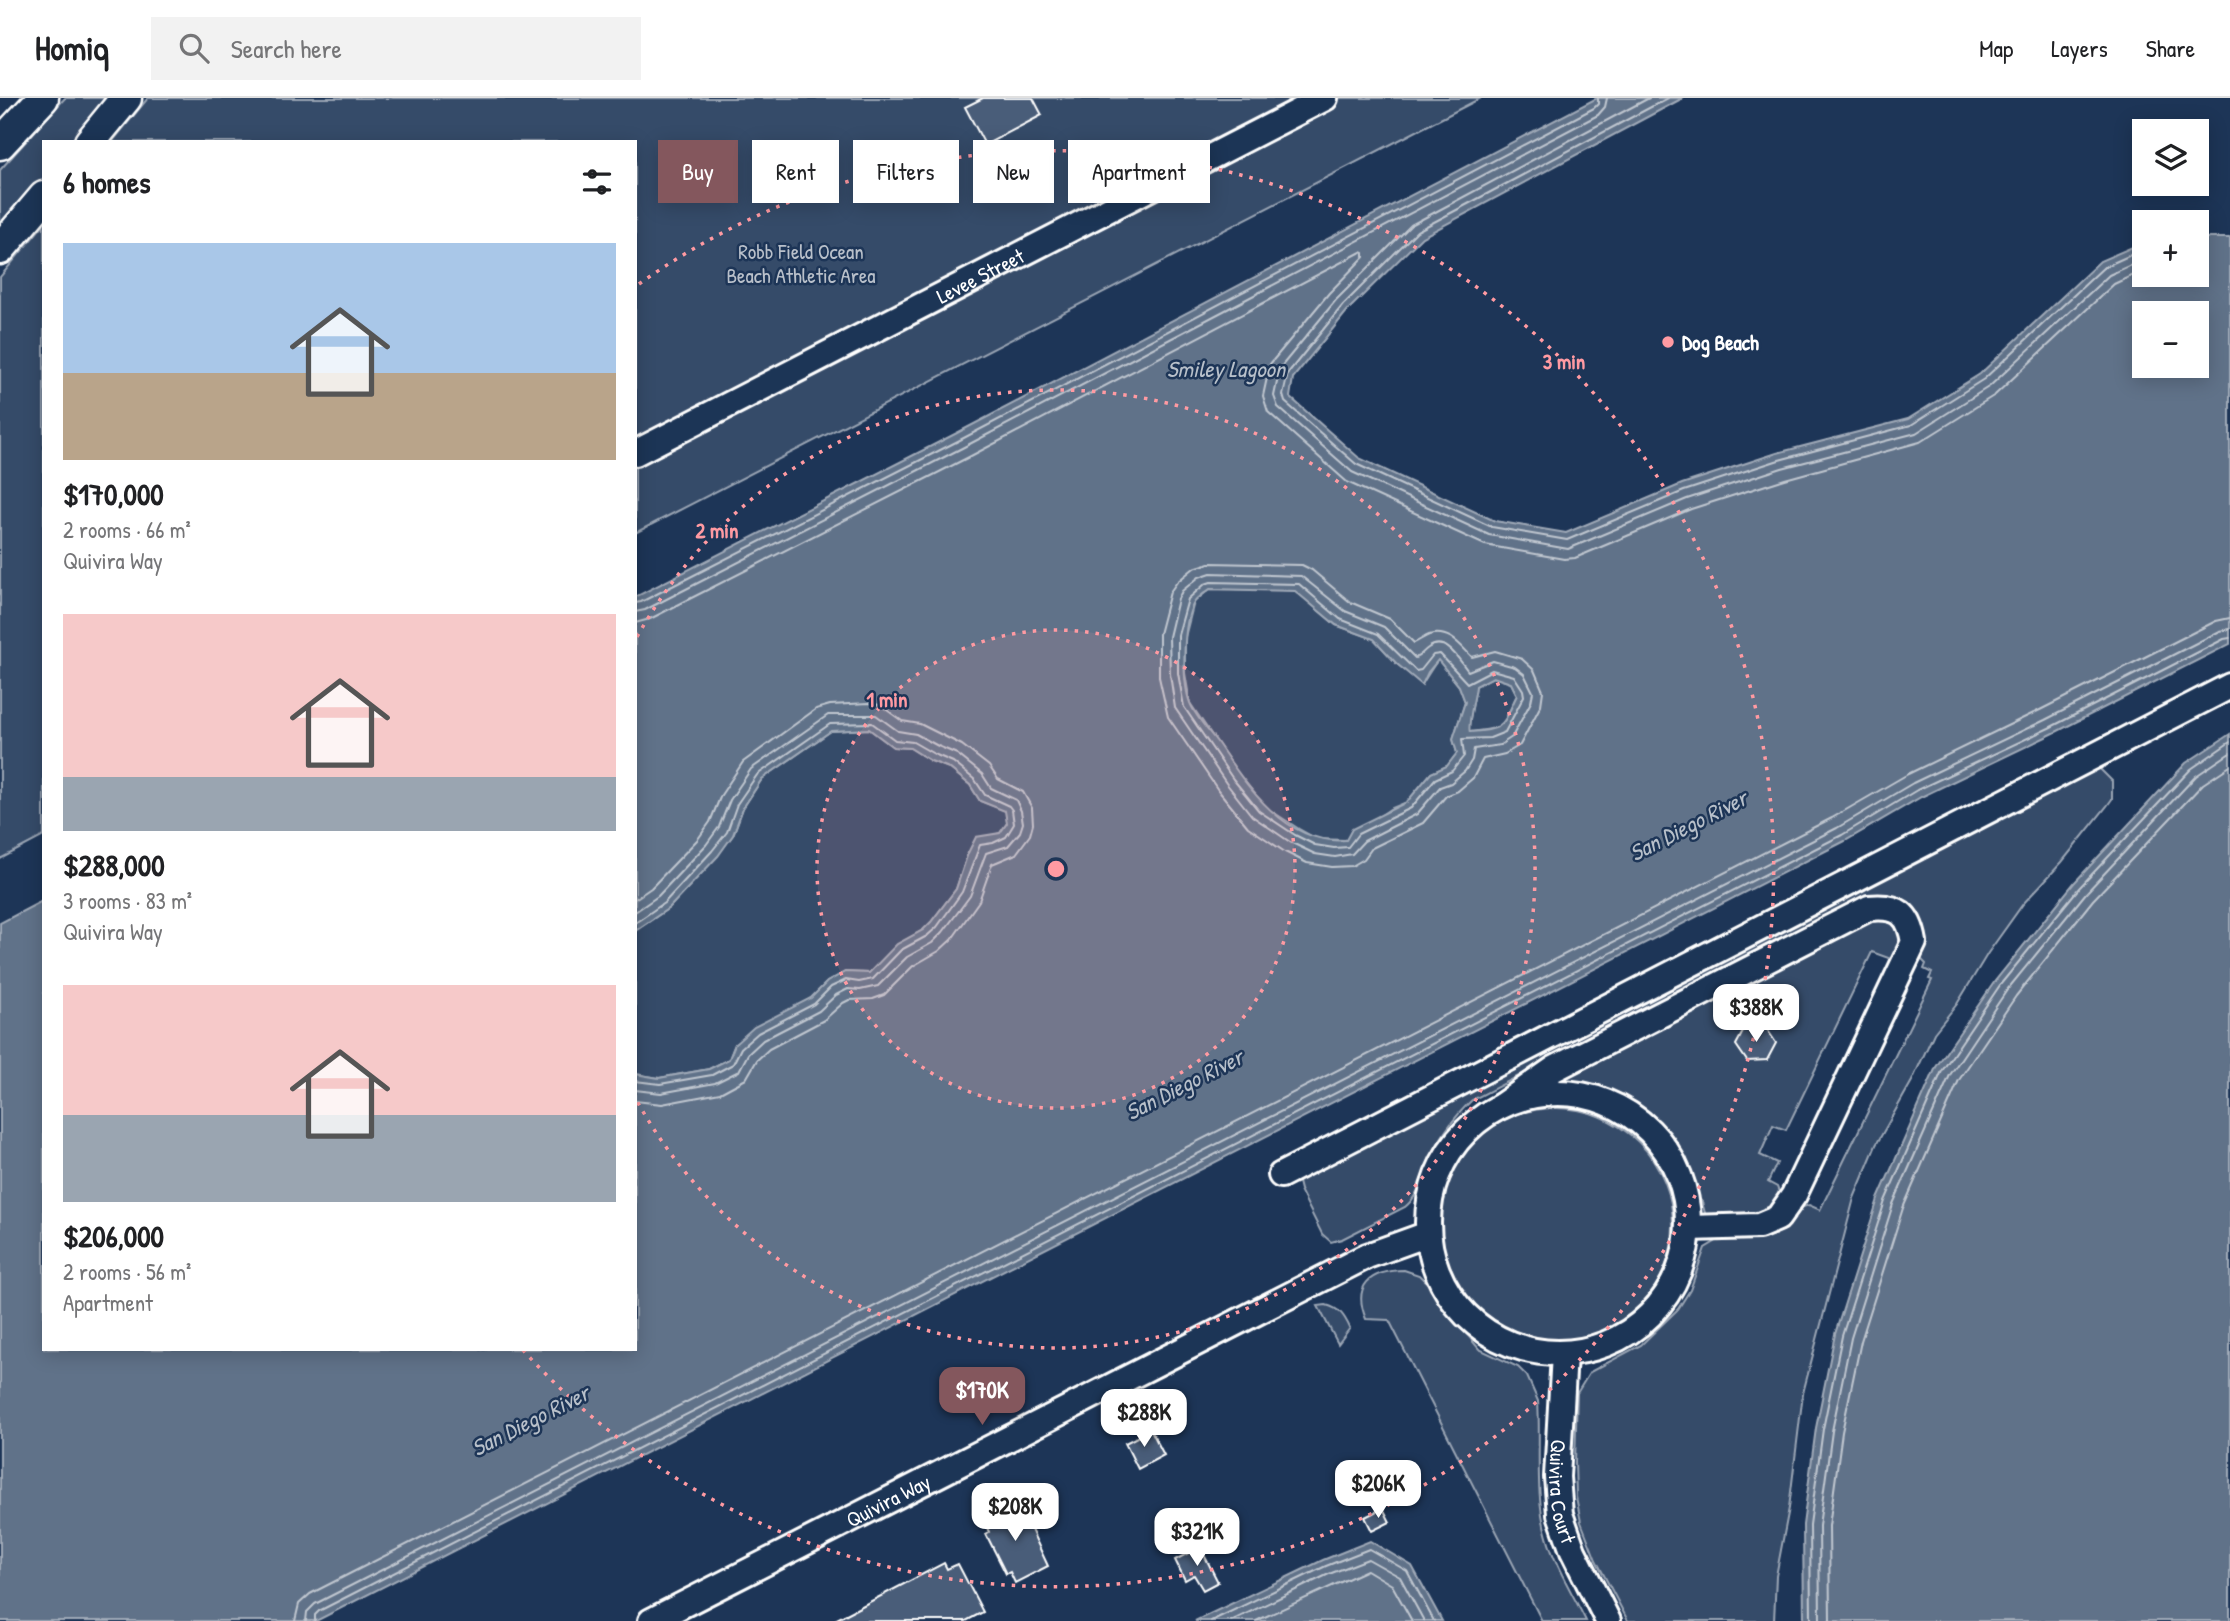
<!DOCTYPE html>
<meta charset="utf-8">
<style>
:root{--surface:#fff;--page:#f2f2f2;--text:#202124;--muted:#757577;--line:#e0e0e0;--accent:#84575d}
body{margin:0;font-family:"Patrick Hand",sans-serif;background:var(--page);color:var(--text);height:100vh;display:flex;flex-direction:column;font-size:26px;white-space:nowrap}
*{box-sizing:border-box;margin:0}
p{font-size:23px;color:var(--muted)}
.icon{flex:none;width:38px;height:38px;fill:none;stroke:currentColor;stroke-width:2;stroke-linecap:round;stroke-linejoin:round}
.map{position:relative;flex:1;overflow:hidden}
.sheet{position:absolute;left:42px;top:42px;width:595px;height:1211px;display:flex;flex-direction:column;background:var(--surface);border-radius:0px;box-shadow:0 4px 18px #0003}
.sheet>*{flex:none}
.top-card{position:absolute;left:658px;top:42px;width:665px;height:63px;display:flex;gap:14px}
.fabs{position:absolute;left:2132px;top:21px;display:grid;gap:14px}
.fabs a{display:grid;place-items:center;width:77px;height:77px;border-radius:0px;background:var(--surface);box-shadow:0 4px 18px #0003;font-size:35px}
.price{position:absolute;translate:-50% -60px;padding:0 16px;border-radius:14px;background:#fff;color:#222;font-size:23px;line-height:46px;filter:drop-shadow(0 2px 4px #0008)}
.price::after{content:'';position:absolute;left:50%;top:42px;width:21px;height:16px;margin-left:-10px;background:inherit;clip-path:polygon(0 0,100% 0,50% 100%)}
.price.active{background:var(--accent);color:#fff}
ul{padding:0;list-style:none}
li{display:grid;align-content:center;gap:14px;height:371px;padding:0 21px}
li span{display:grid;place-items:center;height:217px;border-radius:0px;color:#555}
li>.icon{margin-inline-start:auto}
span .icon{width:126px;height:126px;fill:#fffc;stroke-width:1}
li b{font-size:30px}
h2{display:flex;justify-content:space-between;align-items:center;height:84px;padding:0 21px;font-size:30px}
.tag{padding:0 24px;border-radius:0px;background:var(--surface);box-shadow:0 4px 18px #0003;font-size:24px;line-height:63px}
.tag.active{background:var(--accent);color:#fff}
header{display:flex;align-items:center;gap:42px;box-sizing:border-box;height:98px;padding:0 35px;background:var(--surface);border-bottom:2px solid var(--line)}
header strong{font-size:33px}
nav{display:flex;gap:38px;margin-inline-start:auto;font-size:24px}
.search{width:490px;height:63px;background:var(--page);display:flex;align-items:center;gap:18px;box-sizing:border-box;padding:0 24px;border-radius:0px;color:var(--muted);font-size:26px}
.map>svg:first-child{display:block}
.green{fill:#364b69;stroke:#9aa5b4;stroke-width:2}
.water{fill:#617289;stroke:#a0aab8;stroke-width:2;fill-rule:evenodd}
.lines{fill:none;stroke-linecap:round;stroke-linejoin:round}
.shore{stroke:#c0c7d0;stroke-width:2}
.building{fill:#4a5d79;stroke:#fff;stroke-width:2}
.minor-casing{stroke:#fff;stroke-width:30}
.major-casing{stroke:#fff;stroke-width:35}
.minor{stroke:#1d3557;stroke-width:24}
.major{stroke:#1d3557;stroke-width:30}
.ring{fill:none;stroke:#ff9aa2;stroke-width:3.5;stroke-dasharray:3.5 7}
.poi-dot{fill:#ff9aa2;stroke:#1d3557;stroke-width:2.5}
.labels{text-anchor:middle;dominant-baseline:central;stroke-width:5;stroke-linejoin:round;paint-order:stroke}
.park-label{font-size:21px;fill:#b9c0ca;stroke:#1d3557}
.street-label{font-size:21px;fill:#fff;stroke:#1d3557}
.poi-label{font-size:21px;font-weight:bold;fill:#fff;stroke:#1d3557;text-anchor:start}
.water-label{font-size:23px;font-style:italic;fill:#b8c0ca;stroke:#1d3557}
.centre{fill:#ff9aa2;stroke:#1d3557;stroke-width:3.5}
.ring-label{font-size:21px;text-anchor:middle;font-weight:bold;fill:#ff9aa2;stroke:#1d3557;stroke-width:5;stroke-linejoin:round;paint-order:stroke}
</style>
<header>
<strong>Homiq</strong>
<div class="search"><svg class="icon" aria-label="search" viewBox="0 0 24 24"><circle cx="10" cy="10" r="6"/><path d="M15 15l6 6"/></svg>Search here</div>
<nav><a>Map</a><a>Layers</a><a>Share</a></nav>
</header>
<div class="map">
<svg width="2230" height="1523" viewBox="0 0 2230 1523">
<rect width="100%" height="100%" fill="#1d3557"/>
<filter id="ink" filterUnits="userSpaceOnUse"><feTurbulence type="fractalNoise" baseFrequency=".0143" numOctaves="2"/><feDisplacementMap in="SourceGraphic" scale="14" xChannelSelector="R" yChannelSelector="G"/><feConvolveMatrix kernelMatrix="1 2 1 2 8 2 1 2 1" color-interpolation-filters="sRGB"/></filter>
<g filter="url(#ink)">
<g class="green">
<path d="M65 0H113L76 44H44V84L0 136V72Z"/>
<path d="M148 0H1481L635 435V44H112Z"/>
<path d="M44 126V738L0 761V179Z"/>
<path d="M1210 491 1295 492 1336 527 1374 541 1397 566 1422 586 1438 561 1459 588 1465 604 1453 641 1457 655 1447 668 1431 675 1407 704 1390 711 1346 742 1317 741 1299 731 1264 708 1239 677 1190 605 1185 575V539L1194 504Z"/>
<path d="M1493 579 1511 585 1517 597C1501 630 1506 630 1469 634 1467 626 1475 600 1476 587Z"/>
<path d="M869 631 893 649 910 650 931 663 949 670 970 687 980 703 1006 713 1007 725 1000 735 990 738 968 755 956 791 931 824 923 832 897 847 869 875 845 874 827 884 811 900 735 946 729 961 709 971 659 980 635 976V833L669 810 717 758 733 737 743 710 762 681 831 633Z"/>
<path d="M2094 665 2112 683V701L2107 708 2062 764 2023 806 1988 855 1957 906 1934 935 1912 983 1876 1047 1854 1100 1803 1295 1789 1410 1776 1478 1774 1523H1628L1596 1462 1581 1424 1576 1399 1575 1364 1577 1295 1590 1274 1641 1247 1678 1211 1690 1192 1705 1150 1720 1141 1750 1142 1774 1137 1791 1124 1803 1109 1809 1107 1820 1112 1821 1110 1932 882 1929 881 1932 875 1924 871 1926 866 1921 861 1925 845 1860 802 1472 1002C1453 1020 1438 1042 1428 1066 1421 1081 1419 1098 1405 1109L1342 1141 1331 1144 1322 1136 1300 1092 1298 1084 1299 1076Z"/>
<path d="M1887 821C1905 830 1903 840 1899 858L1891 861 1872 854 1786 1032 1773 1027 1760 1057 1777 1065 1768 1084 1777 1089C1784 1102 1771 1115 1759 1119 1750 1122 1717 1119 1706 1119L1702 1104 1698 1099 1682 1059 1664 1033 1626 1002 1593 988 1563 982 1565 979 1872 822Z"/>
<circle cx="1556" cy="1127" r="117"/>
<path d="M1404 1172 1419 1177 1430 1188 1445 1210 1479 1251 1518 1269 1527 1278 1538 1303C1541 1347 1534 1396 1547 1439 1555 1468 1573 1496 1586 1523H1542L1389 1222 1366 1221C1352 1187 1370 1173 1404 1172Z"/>
<path d="M1326 1207C1340 1211 1344 1217 1350 1230L1338 1246 1318 1208Z"/>
</g>
<g class="water">
<path d="M1597 0H1683L1422 139 1348 212 1293 280 1290 299 1359 360 1495 423 1566 435 1682 386 1777 355 1908 321 1980 276 2100 163 2144 144V177H2196V140H2230V546L2052 636 1921 699 1845 743 316 1523H0V825L44 802V1251H635V976L659 980 709 971 729 961 735 946 754 929 811 900 827 884 845 874 869 875 897 846 923 832 931 824 956 791 968 755 976 739 1000 735 1007 725 1005 713 980 703 970 687 949 670 931 663 910 650 893 649 869 631 831 633 762 681 743 710 733 737 718 758 669 810 635 833V499L955 336ZM2144 215H2196V268H2144ZM1210 491 1295 493 1336 527 1374 541 1397 566 1422 587 1428 574 1438 562 1459 588 1465 604 1453 641 1457 655 1447 668 1431 675 1407 704 1352 731 1346 742C1286 748 1246 687 1217 644 1208 632 1195 618 1190 605 1182 584 1182 524 1194 505 1197 500 1205 495 1210 491ZM1493 579 1511 585 1517 597C1501 630 1506 631 1470 634 1467 627 1475 599 1476 588Z"/>
<path d="M2230 636V1523H1804L1803 1427 1816 1330 1835 1236 1878 1101 1936 969 1995 883 2074 785 2186 665Z"/>
<path d="M1370 1443 1412 1468 1442 1523H1195L1323 1462Z"/>
</g>
<g class="lines">
<g class="shore">
<path d="M1649 0 1411 127 1336 202 1280 270 1274 298 1278 309 1352 374 1489 437 1568 451 1687 401 1782 370 1916 335 1990 288 2109 177 2144 161"/>
<path d="M1668 0 1417 133 1343 207 1288 275 1283 297 1285 304 1356 366 1492 429 1567 442 1684 393 1779 362 1911 327 1984 281 2104 169 2144 151"/>
<path d="M1210 465 1302 467 1312 472 1350 504 1390 521 1414 545C1419 543 1424 539 1429 537 1449 531 1460 547 1472 559L1495 553 1522 561 1534 572 1543 593 1541 607 1520 647 1505 656 1483 661 1473 680 1458 693 1446 698 1423 725 1372 750 1364 761 1352 768 1332 769 1307 765 1285 754 1248 729 1218 692 1168 619 1159 579V536L1170 494 1177 484 1194 470Z"/>
<path d="M1211 475 1301 478 1345 513 1384 529 1415 560C1421 558 1422 554 1428 550 1446 537 1459 562 1468 573L1493 563 1515 569 1524 576 1533 594 1531 604 1512 639 1500 647 1474 651 1472 662 1465 673 1451 685 1440 689 1417 716 1364 743 1352 756 1335 759 1315 756 1290 744 1252 718 1226 685 1175 610 1170 576 1169 539 1178 501 1182 493 1199 479Z"/>
<path d="M1211 484 1299 486 1340 521 1378 536 1416 573 1421 572 1433 557 1440 556 1467 585 1492 572 1514 578 1523 592 1524 598 1505 634 1490 640 1462 641 1464 658 1452 673 1435 681 1411 710 1358 736 1348 749 1334 750 1315 747 1295 737 1259 713 1233 681 1184 609 1178 575V537L1188 501 1205 486Z"/>
<path d="M635 505 641 504 958 343 1594 10 1598 6V0"/>
<path d="M635 514 645 512 962 350 1598 17 1605 9 1607 0"/>
<path d="M635 525 650 521 967 360 1361 154 1364 155V159L1329 195 1270 266 1263 298 1268 314 1347 384 1485 447 1564 461 1575 460 1691 411 1785 381 1920 344 1995 297 2114 186 2144 172"/>
<path d="M635 801 651 790 698 741 710 724 721 697 743 664 816 611 830 607 869 605 880 607 902 623 920 626 962 647 989 668 998 681 1023 694 1032 710 1033 726 1030 737 1016 756 992 766 979 803 952 841 939 853 913 868 884 897 873 901 849 902 843 905 824 922 769 951 757 962 746 981 720 995 662 1006 635 1003"/>
<path d="M635 814 658 798 706 747 719 729 730 702 751 671 828 617H876L898 633 916 636 938 648 957 656 982 676 991 690 1016 702 1021 713 1023 725 1020 734 1008 748 986 755 970 798 943 834 932 845 907 859 878 888 860 892 848 891 836 897 819 913 763 942 748 956 739 973 715 985 661 995 635 992"/>
<path d="M635 825 664 805 712 753 727 734 737 706 757 677 830 626 872 625 895 642 913 644 934 656 953 664 975 682 985 697 1009 708 1012 712 1014 726 1006 739 993 745 980 747 962 794 937 829 927 838 901 852 873 881 859 884 846 882 831 889 814 906 758 935 741 950 733 966 712 977 660 986 635 983"/>
<path d="M295 1523 299 1506 310 1496 1832 720 1908 676 2040 612 2216 523 2230 520"/>
<path d="M306 1523 307 1514 315 1506 1837 730 1913 685 2045 622 2220 533 2230 531"/>
<path d="M315 1523V1517L319 1513 1842 737 1917 692 2049 630 2224 541 2230 540"/>
<path d="M1211 1523 1326 1468 1369 1451 1407 1473 1434 1523"/>
<path d="M1231 1523 1329 1476 1368 1461 1400 1479 1424 1523"/>
<path d="M1256 1523 1367 1472 1392 1487 1412 1523"/>
<path d="M1811 1523 1810 1427 1823 1331 1842 1238 1885 1103 1942 973 2000 887 2079 790 2191 671 2230 644"/>
<path d="M1820 1523 1819 1428 1832 1333 1851 1240 1893 1106 1950 977 2007 892 2086 795 2196 678 2230 655"/>
<path d="M1830 1523 1829 1428 1842 1334 1861 1243 1903 1110 1959 982 2016 898 2093 802 2203 686 2230 668"/>
</g>
</g>
<g class="building">
<path d="M983 0H1033L1042 17 985 47 965 9Z"/>
<path d="M1765 928 1776 945 1767 962 1747 963 1736 947 1745 930Z"/>
<path d="M1175 1297 1183 1314 1159 1326 1151 1309Z"/>
<path d="M1151 1332 1164 1357 1138 1371 1125 1345Z"/>
<path d="M1013 1406 1014 1408H1020L1048 1468 1015 1485 1010 1474 1006 1476 986 1436 989 1434 984 1423 990 1421 989 1418Z"/>
<path d="M1383 1410 1390 1424 1372 1433 1365 1419Z"/>
<path d="M1200 1449 1218 1484 1203 1492 1194 1477 1185 1482 1175 1462Z"/>
<path d="M944 1465 947 1471 958 1466 983 1514 966 1523H833Z"/>
</g>
<g class="lines">
<g class="minor-casing">
<g id="minor">
<path id="s1" d="M635 355 1325 0"/>
<circle cx="1558" cy="1125" r="130"/>
<path d="M1501 1008 1554 971 1869 810C1898 807 1909 815 1914 844L1794 1097 1778 1120 1759 1128 1689 1130"/>
<path d="M1281 1077 2230 588"/>
<path id="s2" d="M1564 1256 1557 1379 1560 1416 1573 1453 1608 1523"/>
<path id="s3" d="M651 1523 1367 1158 1428 1136"/>
</g>
</g>
<g class="major-casing">
<g id="major">
<path d="M90 44 126 0"/>
<path d="M0 46 43 0"/>
<path d="M0 151 44 99"/>
</g>
</g>
<use href="#minor" class="minor"/>
<use href="#major" class="major"/>
</g>
</g>
<circle cx="1056" cy="771" r="239" fill="#ff9aa2" fill-opacity=".12"/>
<g class="ring">
<circle cx="1056" cy="771" r="239"/>
<path d="M637 539A479 479 0 1 1 637 1003"/>
<path d="M639 186A718 718 0 1 1 522 1251"/>
</g>
<circle class="poi-dot" cx="1668" cy="244" r="7"/>
<g class="labels">
<g class="park-label">
<text x="801" y="153">Robb Field Ocean<tspan x="801" dy="24">Beach Athletic Area</tspan></text>
</g>
<g class="street-label">
<text stroke="none"><textPath href="#s1" startOffset="388">Levee Street</textPath></text>
<text stroke="none"><textPath href="#s2" startOffset="138">Quivira Court</textPath></text>
<text stroke="none"><textPath href="#s3" startOffset="266">Quivira Way</textPath></text>
</g>
<g class="poi-label">
<text x="1682" y="244">Dog Beach</text>
</g>
<g class="water-label">
<text x="1226" y="270">Smiley Lagoon</text>
<text transform="translate(1688 727) rotate(-27)">San Diego River</text>
<text transform="translate(1184 986) rotate(-27)">San Diego River</text>
<text transform="translate(530 1322) rotate(-27)">San Diego River</text>
</g>
</g>
<circle cx="1056" cy="771" r="10" class="centre"/>
<g class="ring-label">
<text x="1564" y="271">3 min</text>
<text x="717" y="440">2 min</text>
<text x="887" y="609">1 min</text>
</g>
</svg>
<div class="fabs">
<a><svg class="icon" aria-label="layers" viewBox="0 0 24 24"><path d="M12 4l9 5-9 5-9-5zM3 14l9 5 9-5"/></svg></a>
<a>+</a>
<a>−</a>
</div>
<b class="price" style="left:1756px;top:946px">$388K</b>
<b class="price active" style="left:982px;top:1329px">$170K</b>
<b class="price" style="left:1144px;top:1351px">$288K</b>
<b class="price" style="left:1378px;top:1422px">$206K</b>
<b class="price" style="left:1015px;top:1445px">$208K</b>
<b class="price" style="left:1197px;top:1470px">$321K</b>
<div class="top-card">
<a class="tag active">Buy</a>
<a class="tag">Rent</a>
<a class="tag">Filters</a>
<a class="tag">New</a>
<a class="tag">Apartment</a>
</div>
<section class="sheet">
<h2>6 homes<svg class="icon" aria-label="filters" viewBox="0 0 24 24"><path d="M4 7h16M4 17h16"/><circle cx="9" cy="7" r="2"/><circle cx="15" cy="17" r="2"/></svg></h2>
<ul>
<li><span style="background:linear-gradient(#a9c7e8 60%,#b9a48a 0)"><svg class="icon" aria-label="home" viewBox="0 0 24 24"><path d="M3 11l9-7 9 7M6 9v11h12V9"/></svg></span><div><b>$170,000</b><p>2 rooms · 66 m²</p><p>Quivira Way</p></div></li>
<li><span style="background:linear-gradient(#f6c9c9 75%,#9aa5b1 0)"><svg class="icon" aria-label="home" viewBox="0 0 24 24"><path d="M3 11l9-7 9 7M6 9v11h12V9"/></svg></span><div><b>$288,000</b><p>3 rooms · 83 m²</p><p>Quivira Way</p></div></li>
<li><span style="background:linear-gradient(#f6c9c9 60%,#9aa5b1 0)"><svg class="icon" aria-label="home" viewBox="0 0 24 24"><path d="M3 11l9-7 9 7M6 9v11h12V9"/></svg></span><div><b>$206,000</b><p>2 rooms · 56 m²</p><p>Apartment</p></div></li>
</ul>
</section>
</div>
